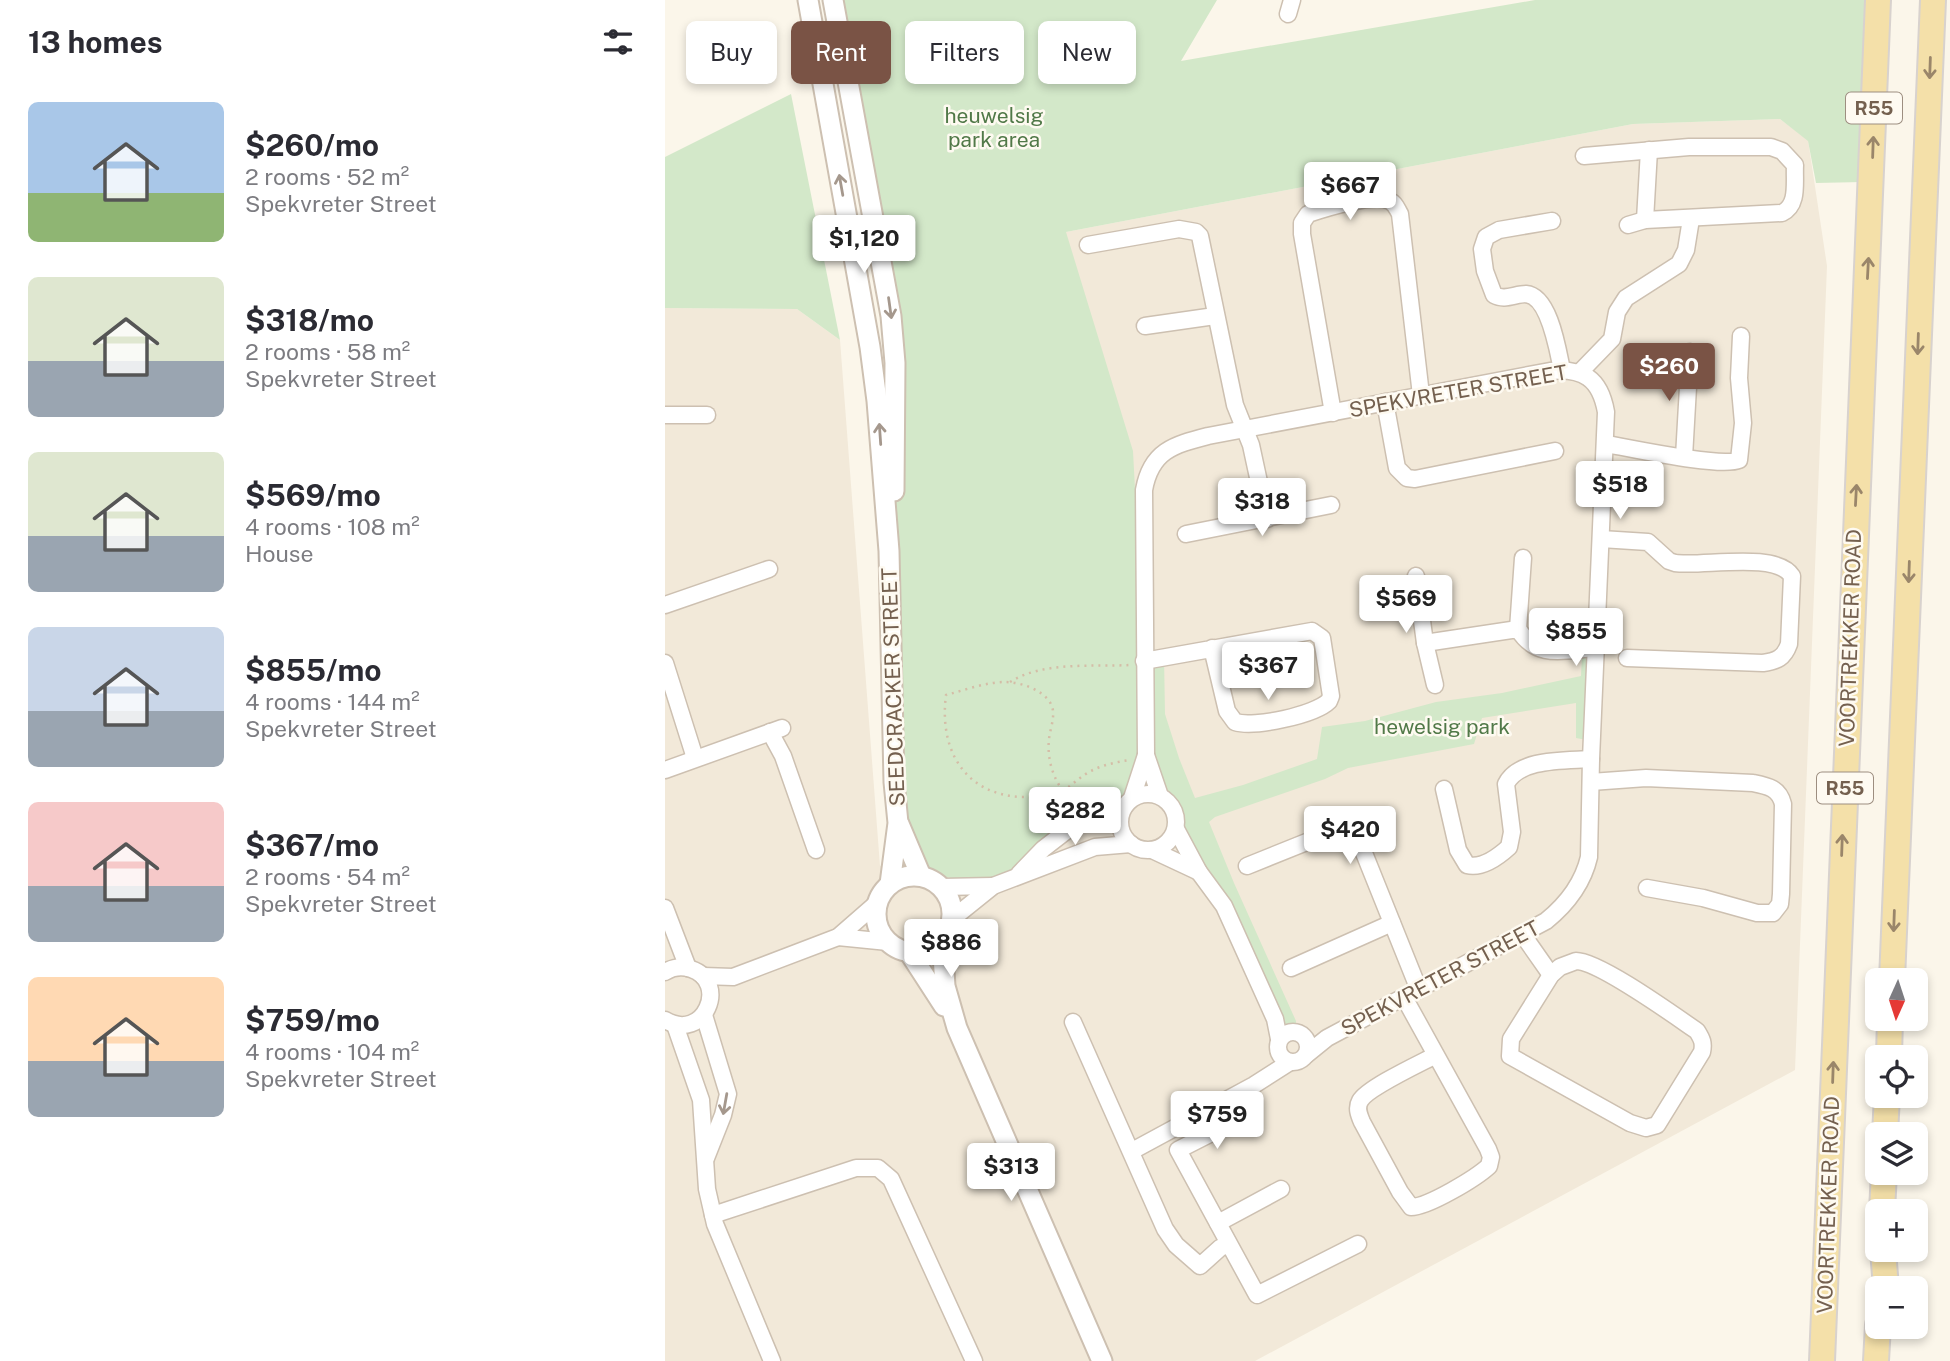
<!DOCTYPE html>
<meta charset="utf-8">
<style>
:root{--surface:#fff;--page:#f7f7f7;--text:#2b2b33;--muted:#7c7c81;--accent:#7a5345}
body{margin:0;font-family:"Public Sans",sans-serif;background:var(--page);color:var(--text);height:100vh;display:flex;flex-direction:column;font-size:26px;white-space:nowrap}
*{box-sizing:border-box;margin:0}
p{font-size:23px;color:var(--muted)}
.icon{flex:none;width:38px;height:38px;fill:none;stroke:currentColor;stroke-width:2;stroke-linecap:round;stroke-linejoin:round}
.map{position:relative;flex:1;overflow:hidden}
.sheet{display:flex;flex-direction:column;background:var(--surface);width:665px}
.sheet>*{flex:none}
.hud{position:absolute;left:21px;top:21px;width:665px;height:63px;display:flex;gap:14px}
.needle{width:46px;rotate:183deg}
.buttons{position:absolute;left:1200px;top:968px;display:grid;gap:14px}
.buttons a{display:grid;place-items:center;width:63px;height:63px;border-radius:10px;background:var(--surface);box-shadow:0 4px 10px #0003;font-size:35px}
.price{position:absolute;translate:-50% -60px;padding:0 16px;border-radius:7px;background:#fff;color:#222;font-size:23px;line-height:46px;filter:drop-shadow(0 2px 4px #0008)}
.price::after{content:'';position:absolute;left:50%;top:42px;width:21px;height:16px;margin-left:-10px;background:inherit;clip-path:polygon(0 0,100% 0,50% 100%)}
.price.current{background:var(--accent);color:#fff}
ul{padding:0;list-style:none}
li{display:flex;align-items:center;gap:21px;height:175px;padding:0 28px}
li span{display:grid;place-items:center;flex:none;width:196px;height:140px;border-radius:10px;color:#555}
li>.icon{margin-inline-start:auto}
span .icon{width:84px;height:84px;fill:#fffc;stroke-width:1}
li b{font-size:30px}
h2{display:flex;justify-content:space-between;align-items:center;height:84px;padding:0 28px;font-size:30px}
.chip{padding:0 24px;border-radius:10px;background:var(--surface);box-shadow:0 4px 10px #0003;font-size:24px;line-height:63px}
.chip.current{background:var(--accent);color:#fff}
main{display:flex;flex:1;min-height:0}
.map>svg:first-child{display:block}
.residential{fill:#f2e9d9}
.green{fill:#d3e8c9}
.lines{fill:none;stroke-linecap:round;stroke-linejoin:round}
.minor-casing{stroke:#cdc0b1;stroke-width:19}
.tertiary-casing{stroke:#cdc0b1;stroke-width:23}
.primary-casing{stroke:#d8d2ce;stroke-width:28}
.path{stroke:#d4bda7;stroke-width:2.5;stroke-dasharray:2 5;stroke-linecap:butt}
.minor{stroke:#fff;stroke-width:16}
.tertiary{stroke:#fff;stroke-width:19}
.primary{stroke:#f4e0a9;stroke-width:24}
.oneway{stroke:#9a866a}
.oneway2{stroke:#a5988d}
.labels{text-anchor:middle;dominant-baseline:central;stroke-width:5;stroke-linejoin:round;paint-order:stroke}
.shield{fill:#fefaf1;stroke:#9d8e80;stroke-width:2}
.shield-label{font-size:19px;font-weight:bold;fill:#74604f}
.park-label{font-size:21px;fill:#517948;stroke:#fefaf1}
.street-label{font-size:21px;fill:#74604f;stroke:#fefaf1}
</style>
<main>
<section class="sheet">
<h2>13 homes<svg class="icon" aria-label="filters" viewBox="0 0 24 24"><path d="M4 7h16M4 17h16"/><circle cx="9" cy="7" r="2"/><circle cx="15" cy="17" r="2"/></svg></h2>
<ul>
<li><span style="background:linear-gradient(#a9c7e8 65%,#8fb573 0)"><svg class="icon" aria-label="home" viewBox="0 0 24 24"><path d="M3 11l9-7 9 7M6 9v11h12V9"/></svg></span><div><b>$260/mo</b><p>2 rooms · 52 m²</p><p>Spekvreter Street</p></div></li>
<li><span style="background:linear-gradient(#dfe7d0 60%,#9aa5b1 0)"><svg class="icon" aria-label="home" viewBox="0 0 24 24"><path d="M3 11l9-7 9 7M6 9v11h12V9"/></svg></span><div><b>$318/mo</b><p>2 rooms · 58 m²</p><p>Spekvreter Street</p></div></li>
<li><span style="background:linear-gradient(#dfe7d0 60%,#9aa5b1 0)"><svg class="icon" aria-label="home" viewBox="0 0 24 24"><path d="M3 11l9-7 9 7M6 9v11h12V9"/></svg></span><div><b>$569/mo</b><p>4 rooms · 108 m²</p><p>House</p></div></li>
<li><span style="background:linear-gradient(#c9d6e8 60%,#9aa5b1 0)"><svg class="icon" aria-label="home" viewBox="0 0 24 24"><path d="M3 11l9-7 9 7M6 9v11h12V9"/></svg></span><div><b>$855/mo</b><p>4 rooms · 144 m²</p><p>Spekvreter Street</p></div></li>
<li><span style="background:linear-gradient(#f6c9c9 60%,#9aa5b1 0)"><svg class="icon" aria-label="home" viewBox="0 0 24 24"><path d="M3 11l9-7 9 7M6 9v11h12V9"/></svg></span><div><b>$367/mo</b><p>2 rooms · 54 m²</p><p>Spekvreter Street</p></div></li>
<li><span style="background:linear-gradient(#ffd9b3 60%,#9aa5b1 0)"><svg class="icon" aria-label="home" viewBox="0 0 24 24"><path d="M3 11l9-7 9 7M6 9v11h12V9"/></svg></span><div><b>$759/mo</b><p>4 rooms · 104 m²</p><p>Spekvreter Street</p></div></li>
</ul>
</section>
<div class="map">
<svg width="1285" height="1361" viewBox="0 0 1285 1361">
<rect width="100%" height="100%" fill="#fbf6ea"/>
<path class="residential" d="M1115 119 1143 140 1162 266 1130 1070 590 1361H0V308L132 309 175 340 215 866 293 862 401 232 968 124Z"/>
<g class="green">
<path d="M171 0H552L516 61 870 0H1204L1197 182 1151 183 1143 141 1115 119 968 124 401 232 468 451 479 660 499 656 500 714 514 758 530 798 578 785 652 759 657 727 700 721 771 702 837 693 916 676 917 656 930 658 927 741 911 738V703L817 718 809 744 683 768 660 779 550 817 544 822 569 883 631 1021V1032L610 1019 512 821 509 810 495 796 483 761 467 798 413 823 328 886 255 872 238 834 223 545 234 486 238 370Z"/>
<path d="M126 94 175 340 132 309 0 308V157Z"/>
</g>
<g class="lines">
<g class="minor-casing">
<g id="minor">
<path d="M623 14 627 0"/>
<path d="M919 156 1024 147H1106L1117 151 1130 165C1129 182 1134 205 1117 213L980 220 963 225"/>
<path d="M980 220 984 150"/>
<path d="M887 221 834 230 821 237 817 249 820 271 829 295C840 301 850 294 861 294 885 296 893 352 897 370"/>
<path d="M423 245 514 229 531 232 535 236 570 405 586 445 602 519"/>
<path d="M480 326 550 316"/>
<path d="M916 371 947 339 952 312 961 298 1014 264 1021 250 1026 219"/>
<path d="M720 402 732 468 742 478 750 479 890 451"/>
<path d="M668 413 637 234V223L643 214C661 208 709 193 725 201 731 204 732 209 735 214L756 395"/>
<path d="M0 415H42"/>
<path d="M941 444C966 448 1055 468 1074 460L1078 423 1074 378 1076 336"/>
<path d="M1019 457 1025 352"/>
<path d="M521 534 666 505"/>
<path d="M936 539 983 542 1004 561 1010 563C1037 567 1111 551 1127 576L1124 644C1119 658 1112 661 1098 663L962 658"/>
<path d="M751 576 760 643 770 685"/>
<path d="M0 605 104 569"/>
<path d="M853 629 858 558"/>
<path d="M760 643 853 629C872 660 899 650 930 648"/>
<path d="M479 661 647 631 657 638 666 696 664 701C650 715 589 728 570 722L562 711 547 648"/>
<path d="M0 663 30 758"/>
<path d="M105 732 118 756 151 850"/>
<path d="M0 770 117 728"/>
<path d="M926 782 981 778 1088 783C1103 786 1114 788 1118 804L1116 894 1115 904 1108 913H1092L1038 898 982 888"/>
<path d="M779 789 793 850 802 865C817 869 833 857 844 847L847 832 841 784C854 758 900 761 926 759"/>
<circle cx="483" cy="822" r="28"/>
<path d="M495 796 481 755 479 490C486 451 508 445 543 436L885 371C918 368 935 378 941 412L926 759 924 857C918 883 902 904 881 921L662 1038 641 1055"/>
<path d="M467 798 481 755"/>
<path d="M511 829 534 872 559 906 610 1019 614 1039"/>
<path d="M487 850 534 872"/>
<path d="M582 866 669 831 686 832 695 843 754 990"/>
<path d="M354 874 378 849 409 825 459 807"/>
<path d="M277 887 328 886"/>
<path d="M0 908 23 968"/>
<path d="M287 919 328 886 430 847 466 844"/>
<path d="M858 935 886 975"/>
<path d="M173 937 223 942"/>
<path d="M911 961C934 961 1010 1016 1032 1031 1037 1039 1039 1043 1037 1052L992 1125 981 1128 965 1123 845 1056 846 1039 886 975 895 967Z"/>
<path d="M626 968 727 923"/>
<path d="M0 972C8 967 17 966 26 969 65 982 39 1043 0 1020"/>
<path d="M38 976 68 977 173 937 212 903"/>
<path d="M740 999 823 1149 826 1157 824 1166C811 1178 763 1207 746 1207L735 1192 697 1122C694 1115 691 1108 695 1101 702 1088 756 1063 771 1055"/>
<path d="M39 1015 63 1094 58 1115 41 1158"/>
<path d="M408 1022 500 1229 511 1245 535 1266 555 1248 563 1244"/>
<path d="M10 1025 36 1100 42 1189 50 1224 107 1361"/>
<circle cx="628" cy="1047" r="15"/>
<path d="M574 1119 513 1150 592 1295 693 1244"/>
<path d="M467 1151 589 1085 625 1062"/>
<path d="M48 1215 191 1168H213L226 1179 309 1361"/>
<path d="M553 1223 616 1189"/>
</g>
</g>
<g class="tertiary-casing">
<g id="tertiary">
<path d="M143 0 205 347 212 401 224 551 229 782 233 823 225 884"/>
<path d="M168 0 226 316 230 363 229 491"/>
<path d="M234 824 256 876"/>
<circle cx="249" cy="914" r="38"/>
<path d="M277 940 280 986 292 1028 437 1361"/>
<path d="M244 952 279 1006"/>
</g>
</g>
<g class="primary-casing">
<g id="primary">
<path d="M1227 980 1268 0"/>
<path d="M1224 1057 1225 1018"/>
<path d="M1220 1134 1222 1096"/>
<path d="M1217 1211 1219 1172"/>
<path d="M1218 1250 1221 1288"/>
<path d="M1157 1361 1213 0"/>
<path d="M1211 1361 1213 1325"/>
</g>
</g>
<g class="path">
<path d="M345 682C378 661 428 667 465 665"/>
<path d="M398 791C387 776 382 757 384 739 385 730 389 720 388 711 386 692 357 682 340 682 321 682 300 690 281 695 274 748 298 794 356 797 365 797 374 799 383 797 399 794 410 780 424 772 437 765 451 762 465 760"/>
</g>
<use href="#minor" class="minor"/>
<use href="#tertiary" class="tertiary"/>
<use href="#primary" class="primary"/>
</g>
<defs><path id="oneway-shaft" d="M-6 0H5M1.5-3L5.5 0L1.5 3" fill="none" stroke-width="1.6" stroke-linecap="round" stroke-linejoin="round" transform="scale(1.75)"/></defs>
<g class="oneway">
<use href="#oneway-shaft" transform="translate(1265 68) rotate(92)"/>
<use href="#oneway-shaft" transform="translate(1208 147) rotate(-88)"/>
<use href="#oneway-shaft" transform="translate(1203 268) rotate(-87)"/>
<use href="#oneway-shaft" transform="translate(1253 344) rotate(92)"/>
<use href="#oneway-shaft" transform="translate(1191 495) rotate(-87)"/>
<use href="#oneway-shaft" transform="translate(1244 572) rotate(92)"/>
<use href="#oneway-shaft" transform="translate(1177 845) rotate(-88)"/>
<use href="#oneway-shaft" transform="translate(1229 921) rotate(92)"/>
<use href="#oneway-shaft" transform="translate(1168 1072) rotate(-88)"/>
</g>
<g class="oneway2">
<use href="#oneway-shaft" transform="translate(176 185) rotate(-100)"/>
<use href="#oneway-shaft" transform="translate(225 308) rotate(82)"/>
<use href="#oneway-shaft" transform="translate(215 434) rotate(-94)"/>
<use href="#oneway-shaft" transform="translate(60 1104) rotate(100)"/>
</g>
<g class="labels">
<g class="shield">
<rect x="1181" y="92.5" width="56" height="31" rx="5"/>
<rect x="1152" y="772.5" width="56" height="31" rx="5"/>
</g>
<g class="shield-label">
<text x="1209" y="108">R55</text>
<text x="1180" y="788">R55</text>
</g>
<g class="park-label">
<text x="329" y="115">heuwelsig<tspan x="329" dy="24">park area</tspan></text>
<text x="777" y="726">hewelsig park</text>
</g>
<g class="street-label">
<text transform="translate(793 391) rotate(-10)">SPEKVRETER STREET</text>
<text transform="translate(1185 638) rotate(-88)">VOORTREKKER ROAD</text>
<text transform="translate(228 687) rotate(-92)">SEEDCRACKER STREET</text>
<text transform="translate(775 978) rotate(-28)">SPEKVRETER STREET</text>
<text transform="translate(1163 1205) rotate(-88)">VOORTREKKER ROAD</text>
</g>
</g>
</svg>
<div class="buttons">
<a><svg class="needle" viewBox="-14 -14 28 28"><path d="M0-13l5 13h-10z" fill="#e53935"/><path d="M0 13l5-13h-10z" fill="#7c7c81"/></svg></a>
<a><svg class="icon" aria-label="locate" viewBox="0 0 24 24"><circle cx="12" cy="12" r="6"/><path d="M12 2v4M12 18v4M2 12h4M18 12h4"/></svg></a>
<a><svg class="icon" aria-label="layers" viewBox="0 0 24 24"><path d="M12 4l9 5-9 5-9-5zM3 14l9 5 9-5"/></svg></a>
<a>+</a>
<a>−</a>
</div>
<b class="price" style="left:685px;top:222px">$667</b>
<b class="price" style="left:199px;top:275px">$1,120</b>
<b class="price current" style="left:1004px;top:403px">$260</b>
<b class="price" style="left:955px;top:521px">$518</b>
<b class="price" style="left:597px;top:538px">$318</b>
<b class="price" style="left:741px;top:635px">$569</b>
<b class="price" style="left:911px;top:668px">$855</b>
<b class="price" style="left:603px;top:702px">$367</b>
<b class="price" style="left:410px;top:847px">$282</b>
<b class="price" style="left:685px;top:866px">$420</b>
<b class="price" style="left:286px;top:979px">$886</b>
<b class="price" style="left:552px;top:1151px">$759</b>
<b class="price" style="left:346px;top:1203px">$313</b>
<div class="hud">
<a class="chip">Buy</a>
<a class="chip current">Rent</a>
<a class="chip">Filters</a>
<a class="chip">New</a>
</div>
</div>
</main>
